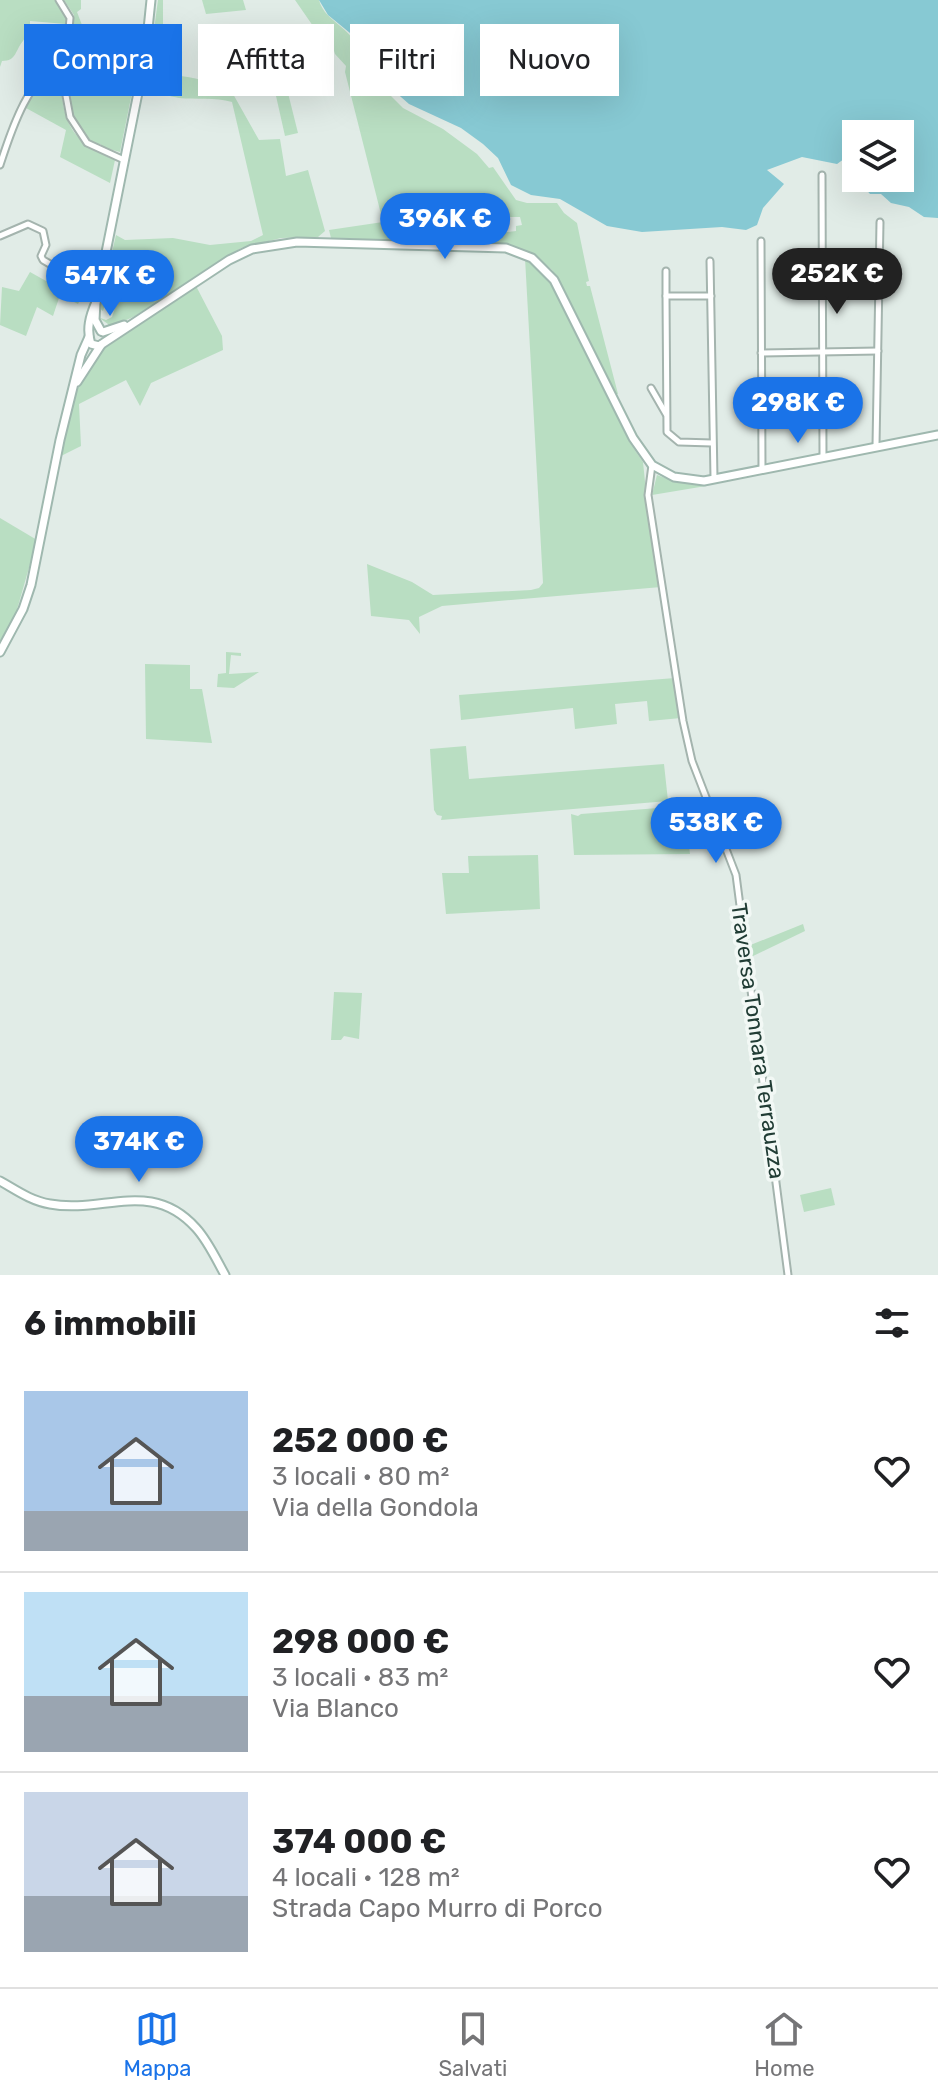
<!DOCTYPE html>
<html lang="it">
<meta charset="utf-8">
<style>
:root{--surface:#fff;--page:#f2f2f2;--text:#202124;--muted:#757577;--line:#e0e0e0;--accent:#1a73e8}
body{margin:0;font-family:Rubik,sans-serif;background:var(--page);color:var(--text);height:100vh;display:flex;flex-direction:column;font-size:30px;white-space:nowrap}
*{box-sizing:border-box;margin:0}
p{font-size:26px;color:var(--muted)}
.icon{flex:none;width:44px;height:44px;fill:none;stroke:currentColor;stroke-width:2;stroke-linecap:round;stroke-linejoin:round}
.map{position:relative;height:1275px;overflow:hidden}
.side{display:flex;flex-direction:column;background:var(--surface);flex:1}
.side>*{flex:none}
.banner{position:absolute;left:24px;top:24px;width:890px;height:72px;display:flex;gap:16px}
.tools{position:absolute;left:842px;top:120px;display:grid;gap:16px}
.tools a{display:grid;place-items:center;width:72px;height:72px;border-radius:0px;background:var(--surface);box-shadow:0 8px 32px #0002;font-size:40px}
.price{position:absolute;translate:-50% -68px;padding:0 18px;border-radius:28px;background:var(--accent);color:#fff;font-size:26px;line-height:52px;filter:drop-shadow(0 2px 4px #0008)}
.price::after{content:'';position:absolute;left:50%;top:48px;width:24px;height:18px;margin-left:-12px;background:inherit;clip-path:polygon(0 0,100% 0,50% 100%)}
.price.active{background:#222;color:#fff}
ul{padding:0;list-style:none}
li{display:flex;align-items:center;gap:24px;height:200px;padding:0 24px}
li+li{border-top:2px solid var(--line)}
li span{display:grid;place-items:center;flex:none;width:224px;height:160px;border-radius:0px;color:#555}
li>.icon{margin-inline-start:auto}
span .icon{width:96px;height:96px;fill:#fffc;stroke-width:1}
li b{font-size:34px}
h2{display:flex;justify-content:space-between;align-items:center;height:96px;padding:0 24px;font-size:34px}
.chip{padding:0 28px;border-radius:0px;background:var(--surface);box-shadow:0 8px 32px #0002;font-size:28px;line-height:72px}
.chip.active{background:var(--accent);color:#fff}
.tab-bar{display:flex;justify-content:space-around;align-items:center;height:112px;border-top:2px solid var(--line);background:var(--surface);font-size:22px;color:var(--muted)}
.tab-bar a{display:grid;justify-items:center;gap:4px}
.tab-bar .active{color:var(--accent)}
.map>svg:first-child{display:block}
.green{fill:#b9dec2;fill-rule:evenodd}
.water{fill:#87c9d3;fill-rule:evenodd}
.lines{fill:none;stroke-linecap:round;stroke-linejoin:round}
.street-casing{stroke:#a4b4ae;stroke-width:9}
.secondary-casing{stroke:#9fb8af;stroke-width:11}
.street{stroke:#fff;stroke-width:5}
.secondary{stroke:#fff;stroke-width:7}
.labels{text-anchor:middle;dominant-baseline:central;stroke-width:7;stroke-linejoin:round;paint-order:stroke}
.street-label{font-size:22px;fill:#213d35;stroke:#f2f8f5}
</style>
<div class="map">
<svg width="938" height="1275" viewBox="0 0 938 1275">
<rect width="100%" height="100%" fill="#e1ece7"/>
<g class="green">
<path d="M0 0H55L66 16V24L30 21V31C28 35 25 37 23 41 15 50 17 61 2 61L0 67Z"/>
<path d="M64 0H81V9L77 12 82 25 81 48 105 56 107 47 111 46 139 58 120 152 101 147V144L96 145 86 138 72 112 68 76 74 15Z"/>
<path d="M158 0H163V33L173 76C192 75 209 84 228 85L259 140 280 139 286 176 308 170 325 231 318 237 281 238 241 248 135 316 107 329 108 324 98 317 106 320 112 317 116 305 107 298 103 311 99 308 116 235 125 240 173 238 210 245 251 241 263 235 232 102C215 97 196 100 179 98 168 96 157 92 146 89Z"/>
<path d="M202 0H243L246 10 206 14Z"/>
<path d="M295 0H319C325 25 363 29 359 64L403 108 443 129 477 154 489 168 493 167 516 200 527 203H557L564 213 577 223 589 281 586 282 587 286H590L618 394H615L562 285 552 270 536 256 506 244 331 238 329 230 383 222 345 72 346 66 335 54 330 38 313 26ZM503 208 506 217H520L522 225 516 226V231L480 235 477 213Z"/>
<path d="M261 62 283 85H286L298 133 285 136 274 87 269 86Z"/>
<path d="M59 67 61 68C61 118 67 140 115 160L110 183 60 157 66 130 26 108C35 91 41 77 59 67Z"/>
<path d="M525 258 543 273 556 291 630 443 643 462 647 501 661 587 442 606 419 617 420 634 409 620 371 616 367 564 412 582 433 595 531 590 539 588 543 583Z"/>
<path d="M30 272 80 300 78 304 60 295 53 316 37 307 26 336 0 325 2 287 19 291Z"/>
<path d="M196 286 222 336 223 350 151 383 140 406 126 380 79 404 81 446 61 456 77 390 99 352Z"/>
<path d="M657 475 676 482 706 486 652 495Z"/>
<path d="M0 518 37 540 16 613 0 641Z"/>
<path d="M226 652 241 653V656L231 655 229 674 259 672 234 688 217 687 218 674 226 673Z"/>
<path d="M145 664 190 665V689H202L212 743 146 739Z"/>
<path d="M675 678 681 718 649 721 647 701 615 704 617 724 575 729 573 708 461 720 459 695Z"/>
<path d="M466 746 469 779 664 764 668 801 441 820 442 816 437 815 434 810 430 749Z"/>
<path d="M684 806 690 854 574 855 571 814 578 816 581 814Z"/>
<path d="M538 855 540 909 446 914 442 873H469L468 856Z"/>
<path d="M803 924 805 931 751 957 748 946Z"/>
<path d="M334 992 362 993 359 1039 344 1036 341 1040H331Z"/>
<path d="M831 1188 835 1205 804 1212 800 1195Z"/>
</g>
<path class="water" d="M319 0H938V218L924 217 909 207 891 203 881 194H870L845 165 844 159 837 164 802 157 767 170 784 184 763 208 757 225 746 230 722 227 642 232 607 226 560 199 531 195 511 185 498 158 483 144 461 128 409 104 393 90 360 56 350 33 328 15ZM856 134H900V178H856Z"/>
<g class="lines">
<g class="street-casing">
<g id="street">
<path d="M59 0 70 18 64 85 70 117 87 143 124 160"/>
<path d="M0 165C10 134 30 70 65 63"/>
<path d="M822 175 823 456"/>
<path d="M0 236 28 224 43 231 46 245 41 256 43 260 98 292"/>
<path d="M761 241 762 468"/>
<path d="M710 261 714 478"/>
<path d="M666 296V271"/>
<path d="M711 296H666L667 432 679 442 712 443"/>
<path d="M761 353 878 351"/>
<path d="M651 388 666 414"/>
<path d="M876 446 880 222"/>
<path d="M652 465 648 495 683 721 692 761 736 875 788 1275"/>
</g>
</g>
<g class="secondary-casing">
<g id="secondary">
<path d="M96 302C90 316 86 329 91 344L99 346 229 260 252 249 297 242 506 248 532 258 554 280 633 438 652 465 674 477 704 481 938 435"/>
<path d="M101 331 95 320 96 302 145 58 151 0"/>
<path d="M103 332 124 325"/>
<path d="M77 382 101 345"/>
<path d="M0 652 23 609 31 585 60 440 81 355 89 337"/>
<path d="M0 1181C16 1190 31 1201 50 1204 103 1214 151 1178 196 1228 208 1241 216 1259 225 1275"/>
</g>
</g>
<use href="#street" class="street"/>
<use href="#secondary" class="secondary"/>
</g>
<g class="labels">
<g class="street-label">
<text transform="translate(758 1041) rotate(82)">Traversa Tonnara Terrauzza</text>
</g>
</g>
</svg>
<div class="tools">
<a><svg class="icon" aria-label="layers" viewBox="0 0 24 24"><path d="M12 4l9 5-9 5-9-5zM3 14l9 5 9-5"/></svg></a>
</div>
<b class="price" style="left:445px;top:261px">396K €</b>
<b class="price active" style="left:837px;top:316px">252K €</b>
<b class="price" style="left:110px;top:318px">547K €</b>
<b class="price" style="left:798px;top:445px">298K €</b>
<b class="price" style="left:716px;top:865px">538K €</b>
<b class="price" style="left:139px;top:1184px">374K €</b>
<div class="banner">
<a class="chip active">Compra</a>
<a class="chip">Affitta</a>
<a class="chip">Filtri</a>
<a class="chip">Nuovo</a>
</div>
</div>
<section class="side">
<h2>6 immobili<svg class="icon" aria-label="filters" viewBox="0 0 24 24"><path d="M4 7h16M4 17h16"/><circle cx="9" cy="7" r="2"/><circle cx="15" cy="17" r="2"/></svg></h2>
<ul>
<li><span style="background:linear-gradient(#a9c7e8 75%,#9aa5b1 0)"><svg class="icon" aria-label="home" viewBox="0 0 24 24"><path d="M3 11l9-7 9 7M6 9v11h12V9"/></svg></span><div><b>252 000 €</b><p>3 locali · 80 m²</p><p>Via della Gondola</p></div><svg class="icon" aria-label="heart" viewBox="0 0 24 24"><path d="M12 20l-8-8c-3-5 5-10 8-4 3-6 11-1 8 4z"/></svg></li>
<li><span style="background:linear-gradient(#bfe0f5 65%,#9aa5b1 0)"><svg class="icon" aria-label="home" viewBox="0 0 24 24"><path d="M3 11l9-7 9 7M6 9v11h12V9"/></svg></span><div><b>298 000 €</b><p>3 locali · 83 m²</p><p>Via Blanco</p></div><svg class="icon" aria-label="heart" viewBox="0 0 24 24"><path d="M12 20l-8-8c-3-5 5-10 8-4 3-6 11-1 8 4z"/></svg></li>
<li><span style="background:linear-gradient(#c9d6e8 65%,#9aa5b1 0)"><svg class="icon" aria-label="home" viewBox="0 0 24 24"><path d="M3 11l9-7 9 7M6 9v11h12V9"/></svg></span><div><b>374 000 €</b><p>4 locali · 128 m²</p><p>Strada Capo Murro di Porco</p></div><svg class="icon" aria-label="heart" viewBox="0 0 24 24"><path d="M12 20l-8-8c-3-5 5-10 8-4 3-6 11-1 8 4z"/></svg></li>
</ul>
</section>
<nav class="tab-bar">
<a class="active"><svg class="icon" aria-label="map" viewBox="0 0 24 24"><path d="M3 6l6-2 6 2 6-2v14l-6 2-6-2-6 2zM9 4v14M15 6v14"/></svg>Mappa</a>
<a><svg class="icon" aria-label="saved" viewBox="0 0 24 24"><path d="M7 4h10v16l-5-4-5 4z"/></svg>Salvati</a>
<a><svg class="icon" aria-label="home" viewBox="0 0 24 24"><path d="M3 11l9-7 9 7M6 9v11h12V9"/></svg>Home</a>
</nav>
